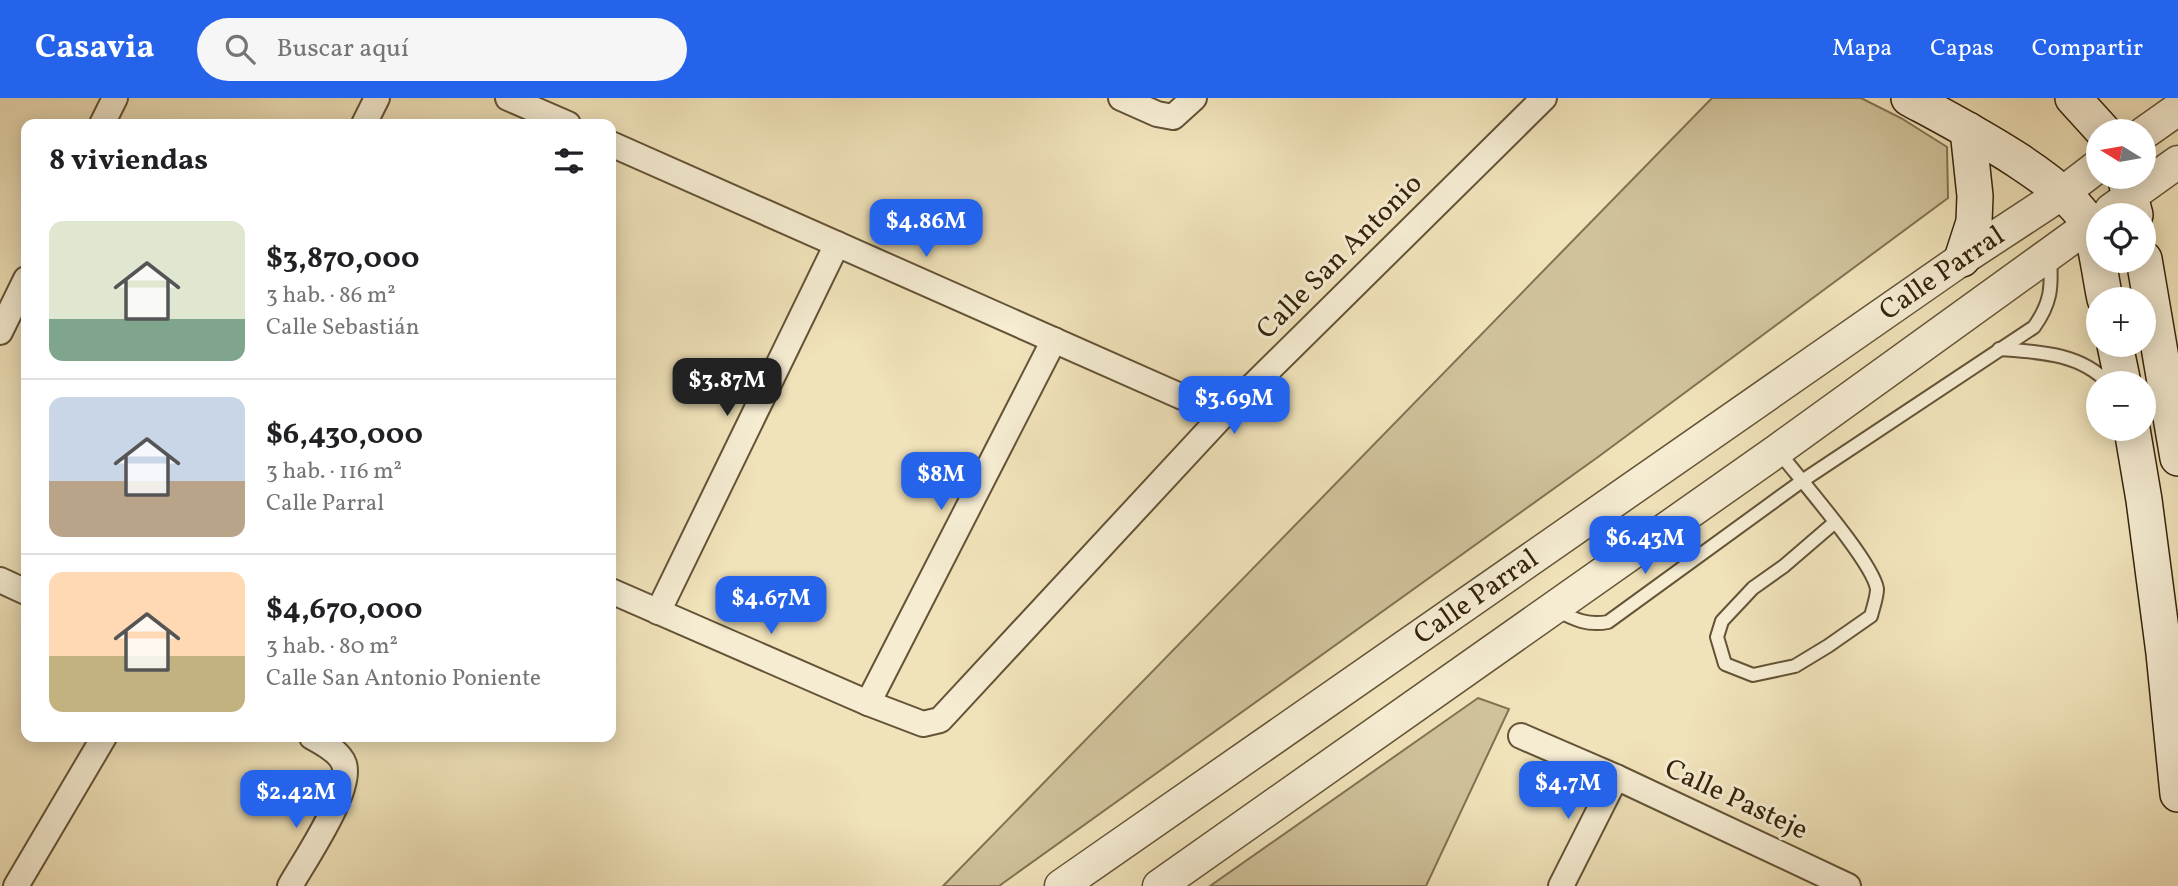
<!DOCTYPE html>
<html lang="es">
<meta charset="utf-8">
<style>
:root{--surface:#fff;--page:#f6f6f6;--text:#202124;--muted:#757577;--line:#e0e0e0;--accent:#2563eb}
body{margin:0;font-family:Vollkorn,serif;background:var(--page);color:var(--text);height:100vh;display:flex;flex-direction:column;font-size:26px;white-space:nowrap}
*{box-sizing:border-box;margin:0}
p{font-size:23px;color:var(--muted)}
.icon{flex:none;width:38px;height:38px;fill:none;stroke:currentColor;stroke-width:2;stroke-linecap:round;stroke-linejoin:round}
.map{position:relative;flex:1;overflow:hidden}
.details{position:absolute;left:21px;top:21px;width:595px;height:623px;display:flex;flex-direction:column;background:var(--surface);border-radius:14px;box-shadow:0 4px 18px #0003}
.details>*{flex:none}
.needle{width:46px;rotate:281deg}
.buttons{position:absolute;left:2086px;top:21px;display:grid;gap:14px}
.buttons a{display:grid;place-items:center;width:70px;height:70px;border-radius:50%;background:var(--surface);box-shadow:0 4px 18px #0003;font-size:35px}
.price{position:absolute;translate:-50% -60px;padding:0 16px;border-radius:14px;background:var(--accent);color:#fff;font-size:23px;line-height:46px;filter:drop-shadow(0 2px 4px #0008)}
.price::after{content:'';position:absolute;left:50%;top:42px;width:21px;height:16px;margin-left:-10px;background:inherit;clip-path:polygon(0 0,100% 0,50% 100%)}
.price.active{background:#222;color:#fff}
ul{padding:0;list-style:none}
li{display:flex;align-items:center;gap:21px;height:175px;padding:0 28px}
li+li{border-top:2px solid var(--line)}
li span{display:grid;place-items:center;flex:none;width:196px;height:140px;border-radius:14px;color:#555}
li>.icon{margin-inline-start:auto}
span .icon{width:84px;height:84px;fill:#fffc;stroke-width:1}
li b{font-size:30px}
h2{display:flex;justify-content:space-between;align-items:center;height:84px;padding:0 28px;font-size:30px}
header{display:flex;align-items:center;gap:42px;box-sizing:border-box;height:98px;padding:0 35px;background:var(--accent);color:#fff}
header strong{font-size:33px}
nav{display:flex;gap:38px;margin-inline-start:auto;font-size:24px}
.search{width:490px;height:63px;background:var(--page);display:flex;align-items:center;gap:18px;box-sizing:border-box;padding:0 24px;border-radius:38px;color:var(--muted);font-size:26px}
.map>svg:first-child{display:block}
.green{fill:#d0c29b;stroke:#827252;stroke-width:2}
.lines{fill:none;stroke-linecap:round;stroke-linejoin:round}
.service-casing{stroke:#645336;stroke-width:16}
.minor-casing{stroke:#645336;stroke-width:28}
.tertiary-casing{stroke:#645336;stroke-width:35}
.secondary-casing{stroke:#35230a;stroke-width:38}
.service{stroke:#f5ecd2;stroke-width:12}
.minor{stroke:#f5ecd2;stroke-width:24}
.tertiary{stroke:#f5ecd2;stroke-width:32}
.secondary{stroke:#f5ecd2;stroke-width:35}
.labels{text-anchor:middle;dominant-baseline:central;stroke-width:6;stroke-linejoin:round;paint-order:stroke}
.street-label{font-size:28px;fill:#35230a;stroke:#f5ecd2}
</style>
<header>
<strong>Casavia</strong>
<div class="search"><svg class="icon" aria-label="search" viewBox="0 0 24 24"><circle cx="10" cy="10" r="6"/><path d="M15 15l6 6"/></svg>Buscar aquí</div>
<nav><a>Mapa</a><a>Capas</a><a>Compartir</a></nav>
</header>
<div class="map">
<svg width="2178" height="788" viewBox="0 0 2178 788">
<rect width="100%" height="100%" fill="#f0e2b9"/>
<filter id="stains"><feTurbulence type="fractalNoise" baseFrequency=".00286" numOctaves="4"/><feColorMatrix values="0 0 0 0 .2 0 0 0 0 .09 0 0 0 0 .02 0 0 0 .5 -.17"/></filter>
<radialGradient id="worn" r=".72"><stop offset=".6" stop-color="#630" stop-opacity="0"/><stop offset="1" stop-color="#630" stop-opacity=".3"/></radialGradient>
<g class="green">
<path d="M1712 0H1861L1901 20 1947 49 1948 100 1598 359 999 788H943Z"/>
<path d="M1478 600 1509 611 1426 788H1210Z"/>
</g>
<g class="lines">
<g class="service-casing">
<g id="service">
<path d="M1999 251C2039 254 2080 255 2108 285"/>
<path d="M1778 353C1798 379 1873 464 1877 491 1877 499 1873 510 1871 518L1828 548 1795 568 1753 577 1725 566 1717 539 1722 523 1753 490 1784 468 1834 425"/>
<path d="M1556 512C1574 521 1587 528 1608 524L1802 383 2034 229C2051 205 2052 190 2050 160"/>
</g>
</g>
<g class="minor-casing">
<g id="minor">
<path d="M508 0 568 26"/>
<path d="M1121 0 1157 16 1173 19 1194 0"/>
<path d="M102 26 115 0"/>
<path d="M364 26 377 0"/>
<path d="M611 46 1223 317"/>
<path d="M0 234 26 181"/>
<path d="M0 482 26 494"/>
<path d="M611 493 868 605 923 626 940 622 1223 317 1544 0"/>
<path d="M658 514 837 146"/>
<path d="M868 605 1054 242"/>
<path d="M1521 638 1616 679 1848 788"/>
<path d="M16 788 104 639"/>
<path d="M290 788C304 763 353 692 344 666 340 654 323 645 312 639"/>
<path d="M1561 788 1616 679"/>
</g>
</g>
<g class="tertiary-casing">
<g id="tertiary">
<path d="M2144 35 2178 11"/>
<path d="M2111 112 2178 64"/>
<path id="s1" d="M1061 788 1962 161 2064 94 2098 68"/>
<path d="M1159 788 1778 352 2098 121"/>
</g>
</g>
<g class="secondary-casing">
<g id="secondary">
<path d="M1909 0C1955 25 2067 82 2089 127 2096 141 2101 184 2105 201"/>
<path d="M2073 0 2103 33"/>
<path d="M2125 79 2135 117"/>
<path d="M1962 161 1974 124 1975 98 1968 32"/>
<path d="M2144 161 2178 360"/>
<path d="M2115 247 2123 285"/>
<path d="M2132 331 2144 402 2164 555 2178 696"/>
</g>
</g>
<use href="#service" class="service"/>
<use href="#minor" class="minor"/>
<use href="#tertiary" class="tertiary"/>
<use href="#secondary" class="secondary"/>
</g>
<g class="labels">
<g class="street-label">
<text transform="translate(1340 159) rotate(-45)">Calle San Antonio</text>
<text stroke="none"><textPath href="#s1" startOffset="1073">Calle Parral</textPath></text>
<text stroke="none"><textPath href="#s1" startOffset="506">Calle Parral</textPath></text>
<text transform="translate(1736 702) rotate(25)">Calle Pasteje</text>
</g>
</g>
<rect width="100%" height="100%" filter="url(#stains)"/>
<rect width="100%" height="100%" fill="url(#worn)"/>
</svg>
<div class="buttons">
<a><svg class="needle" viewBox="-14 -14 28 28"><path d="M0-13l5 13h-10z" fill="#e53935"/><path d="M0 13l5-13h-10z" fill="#757577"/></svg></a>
<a><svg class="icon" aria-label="locate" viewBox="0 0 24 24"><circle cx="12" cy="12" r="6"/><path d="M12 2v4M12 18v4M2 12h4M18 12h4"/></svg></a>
<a>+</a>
<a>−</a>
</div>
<b class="price" style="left:926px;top:161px">$4.86M</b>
<b class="price active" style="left:727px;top:320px">$3.87M</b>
<b class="price" style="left:1234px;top:338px">$3.69M</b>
<b class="price" style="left:941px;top:414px">$8M</b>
<b class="price" style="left:1645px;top:478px">$6.43M</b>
<b class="price" style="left:771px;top:538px">$4.67M</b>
<b class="price" style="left:1568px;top:723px">$4.7M</b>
<b class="price" style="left:296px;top:732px">$2.42M</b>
<section class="details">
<h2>8 viviendas<svg class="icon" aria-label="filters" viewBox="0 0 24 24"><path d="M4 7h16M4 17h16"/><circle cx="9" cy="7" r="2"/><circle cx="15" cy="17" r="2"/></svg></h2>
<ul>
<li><span style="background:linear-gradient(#dfe7d0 70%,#7fa58c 0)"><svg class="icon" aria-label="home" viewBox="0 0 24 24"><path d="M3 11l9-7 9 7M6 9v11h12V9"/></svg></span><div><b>$3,870,000</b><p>3 hab. · 86 m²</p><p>Calle Sebastián</p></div></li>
<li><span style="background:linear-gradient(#c9d6e8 60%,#b9a48a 0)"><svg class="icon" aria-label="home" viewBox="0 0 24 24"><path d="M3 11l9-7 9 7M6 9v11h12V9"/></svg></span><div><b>$6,430,000</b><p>3 hab. · 116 m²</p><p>Calle Parral</p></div></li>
<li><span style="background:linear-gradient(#ffd9b3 60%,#c2b280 0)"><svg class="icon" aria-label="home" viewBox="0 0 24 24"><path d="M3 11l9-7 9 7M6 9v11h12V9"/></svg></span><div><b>$4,670,000</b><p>3 hab. · 80 m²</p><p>Calle San Antonio Poniente</p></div></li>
</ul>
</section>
</div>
